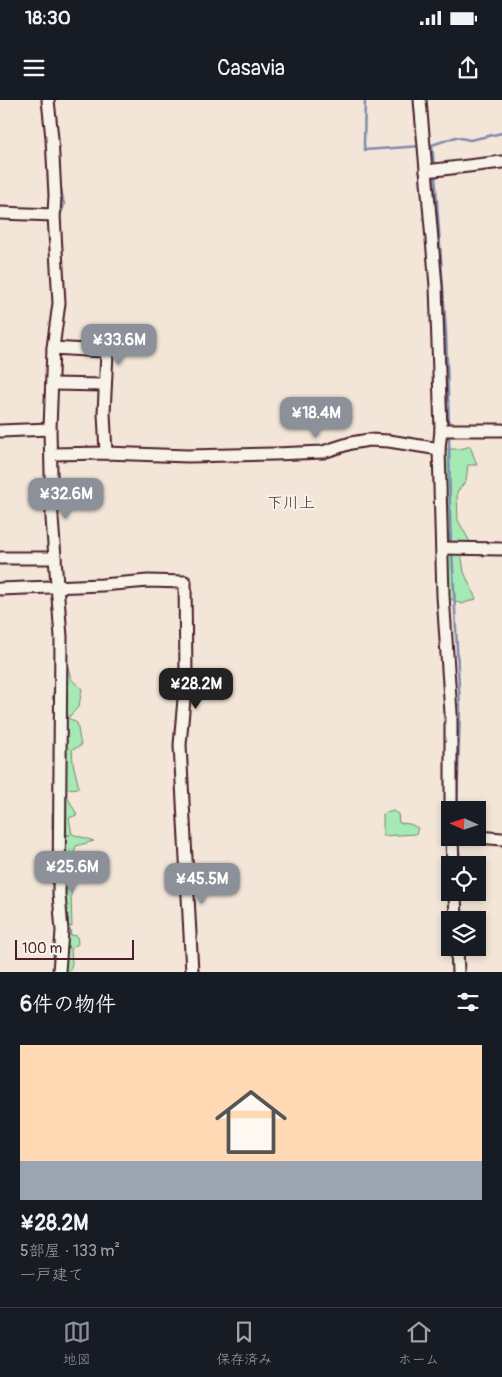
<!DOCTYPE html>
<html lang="ja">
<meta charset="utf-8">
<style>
:root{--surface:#171b24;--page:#20242c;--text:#f1f3f6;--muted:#9ea1a6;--line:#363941;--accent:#8c9099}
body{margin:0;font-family:Pangolin,"Klee One",sans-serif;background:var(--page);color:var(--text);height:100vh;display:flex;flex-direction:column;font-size:19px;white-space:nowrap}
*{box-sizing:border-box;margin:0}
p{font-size:16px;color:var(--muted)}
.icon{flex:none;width:28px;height:28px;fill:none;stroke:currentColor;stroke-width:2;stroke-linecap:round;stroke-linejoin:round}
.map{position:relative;height:872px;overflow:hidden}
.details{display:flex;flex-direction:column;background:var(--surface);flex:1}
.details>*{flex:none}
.needle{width:32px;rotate:273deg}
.controls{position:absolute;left:441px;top:701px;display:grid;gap:10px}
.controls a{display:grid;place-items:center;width:45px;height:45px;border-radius:0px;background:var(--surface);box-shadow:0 2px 8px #0003;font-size:25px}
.scale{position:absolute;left:15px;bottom:12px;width:119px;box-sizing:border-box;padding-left:5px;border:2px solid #4a1f2b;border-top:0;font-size:14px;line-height:18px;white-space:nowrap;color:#4a1f2b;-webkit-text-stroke:4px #f7f3e8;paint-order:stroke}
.price{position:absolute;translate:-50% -42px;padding:0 11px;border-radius:10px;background:var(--accent);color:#fff;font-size:16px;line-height:32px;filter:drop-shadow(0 1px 2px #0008)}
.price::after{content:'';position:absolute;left:50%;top:30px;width:15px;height:11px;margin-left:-8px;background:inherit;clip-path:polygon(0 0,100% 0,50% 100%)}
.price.on{background:#222;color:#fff}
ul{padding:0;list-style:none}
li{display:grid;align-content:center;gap:10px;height:265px;padding:0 20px}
li span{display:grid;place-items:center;height:155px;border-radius:0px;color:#555}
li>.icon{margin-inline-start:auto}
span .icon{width:90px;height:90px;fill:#fffc;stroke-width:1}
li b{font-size:21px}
h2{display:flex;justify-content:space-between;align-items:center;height:60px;padding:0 20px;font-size:21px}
.status{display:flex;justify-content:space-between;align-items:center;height:35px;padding:0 25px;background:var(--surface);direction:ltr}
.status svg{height:14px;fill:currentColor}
header{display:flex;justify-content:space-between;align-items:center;height:65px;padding:0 20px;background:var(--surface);font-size:22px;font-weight:600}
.tab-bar{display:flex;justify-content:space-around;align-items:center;height:70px;border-top:1px solid var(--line);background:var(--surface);font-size:14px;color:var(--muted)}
.tab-bar a{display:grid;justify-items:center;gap:2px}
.tab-bar .on{color:var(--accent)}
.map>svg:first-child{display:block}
.green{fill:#a5e9b4;stroke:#788470}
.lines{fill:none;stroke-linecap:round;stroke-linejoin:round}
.stream{stroke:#7e8caa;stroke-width:2.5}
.minor-casing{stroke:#4a1f2b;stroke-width:15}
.minor{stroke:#f7f3e8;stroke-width:11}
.labels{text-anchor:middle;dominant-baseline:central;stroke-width:4;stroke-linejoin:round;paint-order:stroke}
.quarter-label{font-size:16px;fill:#4a1f2b;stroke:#f7f3e8}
</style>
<div class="status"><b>18:30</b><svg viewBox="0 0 49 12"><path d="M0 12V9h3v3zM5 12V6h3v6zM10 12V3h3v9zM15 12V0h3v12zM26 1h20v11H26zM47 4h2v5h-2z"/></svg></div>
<header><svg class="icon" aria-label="menu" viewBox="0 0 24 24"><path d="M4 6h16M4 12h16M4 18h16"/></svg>Casavia<svg class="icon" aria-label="share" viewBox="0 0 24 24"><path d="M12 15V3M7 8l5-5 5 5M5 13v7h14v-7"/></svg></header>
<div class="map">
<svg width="502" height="872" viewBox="0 0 502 872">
<rect width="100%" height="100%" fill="#f3e6d8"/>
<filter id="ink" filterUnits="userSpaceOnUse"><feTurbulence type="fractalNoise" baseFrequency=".02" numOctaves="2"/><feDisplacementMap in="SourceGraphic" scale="10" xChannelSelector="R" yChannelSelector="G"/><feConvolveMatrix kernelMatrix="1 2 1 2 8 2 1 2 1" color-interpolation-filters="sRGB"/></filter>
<g filter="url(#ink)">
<g class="green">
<path d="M470 346 477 365H468L466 381 457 392 458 420 470 442 450 444 449 434 443 425 439 349C452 348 458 351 470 346Z"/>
<path d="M450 449 461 452 464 472 476 499 462 504 443 496 442 458Z"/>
<path d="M61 562 68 567 71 579 82 589 79 606 70 616 58 615 52 597Z"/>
<path d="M67 617 77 623 81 646 72 649 73 663 79 688 64 689 60 646 67 634 60 629V619Z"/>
<path d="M67 696 77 715 69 718 72 734 94 741 76 746 71 763 75 776 71 795 72 827 62 825 66 794H59L64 737 70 735 59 734 52 729V713Z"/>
<path d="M393 711 398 714 399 723 410 724 418 728 416 734 383 736V714Z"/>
<path d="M65 830H71L70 835 77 836 78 844 71 848 72 864 69 872H64Z"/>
</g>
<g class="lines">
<g class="stream">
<path d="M365 0 364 44 365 50 421 46"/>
<path d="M432 45 434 66"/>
<path d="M426 46 432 45 456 37 470 40 502 33"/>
<path d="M435 74 446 231 449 326"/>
<path d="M59 119 64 105 60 84"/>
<path d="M449 334 450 418 451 446"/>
<path d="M452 451 460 607 457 710"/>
<path d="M458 738 460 765"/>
<path d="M461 792 462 820"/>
<path d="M463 848 464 872"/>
</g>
<g class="minor-casing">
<g id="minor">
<path d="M48 0 52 38 55 95 54 115 59 203 53 248 50 329 52 418 61 537 59 794 62 831 59 872"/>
<path d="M420 0 436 186 441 330 439 349 443 496 451 613V710"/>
<path d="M426 71 502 62"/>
<path d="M0 113 54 115"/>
<path d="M53 248 102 251 107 253 104 313 106 353"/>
<path d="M52 284 105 285"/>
<path d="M441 330H502"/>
<path d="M0 331 50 329"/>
<path d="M51 354 106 353 188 356 275 354 323 352 351 343 369 340 389 341 439 349"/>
<path d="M442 448 502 449"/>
<path d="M0 458H55"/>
<path d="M0 489 102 485 148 481 185 482 186 576 180 645 192 872"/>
<path d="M478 737 502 739"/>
<path d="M452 738 453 765"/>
<path d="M455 792 456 820"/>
<path d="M457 848 458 872"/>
</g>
</g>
<use href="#minor" class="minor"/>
</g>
</g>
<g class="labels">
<g class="quarter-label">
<text x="291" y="403">下川上</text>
</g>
</g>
</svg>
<div class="controls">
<a><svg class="needle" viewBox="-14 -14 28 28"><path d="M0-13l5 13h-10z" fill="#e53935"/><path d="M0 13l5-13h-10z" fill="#9ea1a6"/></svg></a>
<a><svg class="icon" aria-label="locate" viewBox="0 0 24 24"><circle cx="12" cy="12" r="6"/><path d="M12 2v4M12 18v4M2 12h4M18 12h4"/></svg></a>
<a><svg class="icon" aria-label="layers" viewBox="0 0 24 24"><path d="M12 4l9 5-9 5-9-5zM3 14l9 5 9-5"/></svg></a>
</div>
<div class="scale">100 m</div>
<b class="price" style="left:119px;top:266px">¥33.6M</b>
<b class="price" style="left:316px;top:339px">¥18.4M</b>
<b class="price" style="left:66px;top:420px">¥32.6M</b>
<b class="price on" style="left:196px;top:610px">¥28.2M</b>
<b class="price" style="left:72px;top:793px">¥25.6M</b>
<b class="price" style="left:202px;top:805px">¥45.5M</b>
</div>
<section class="details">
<h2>6件の物件<svg class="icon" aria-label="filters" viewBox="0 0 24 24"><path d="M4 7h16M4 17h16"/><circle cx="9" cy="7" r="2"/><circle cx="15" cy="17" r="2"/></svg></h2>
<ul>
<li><span style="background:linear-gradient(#ffd9b3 75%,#9aa5b1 0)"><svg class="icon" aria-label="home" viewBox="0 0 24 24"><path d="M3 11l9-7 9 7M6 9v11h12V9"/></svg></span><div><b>¥28.2M</b><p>5部屋 · 133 m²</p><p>一戸建て</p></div></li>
</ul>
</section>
<nav class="tab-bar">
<a class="on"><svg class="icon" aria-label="map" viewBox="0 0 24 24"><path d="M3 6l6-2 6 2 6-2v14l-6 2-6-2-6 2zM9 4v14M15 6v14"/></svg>地図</a>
<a><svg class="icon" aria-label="saved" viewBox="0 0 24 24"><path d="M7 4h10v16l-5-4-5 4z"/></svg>保存済み</a>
<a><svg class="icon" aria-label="home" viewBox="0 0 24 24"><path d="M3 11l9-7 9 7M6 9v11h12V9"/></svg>ホーム</a>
</nav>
